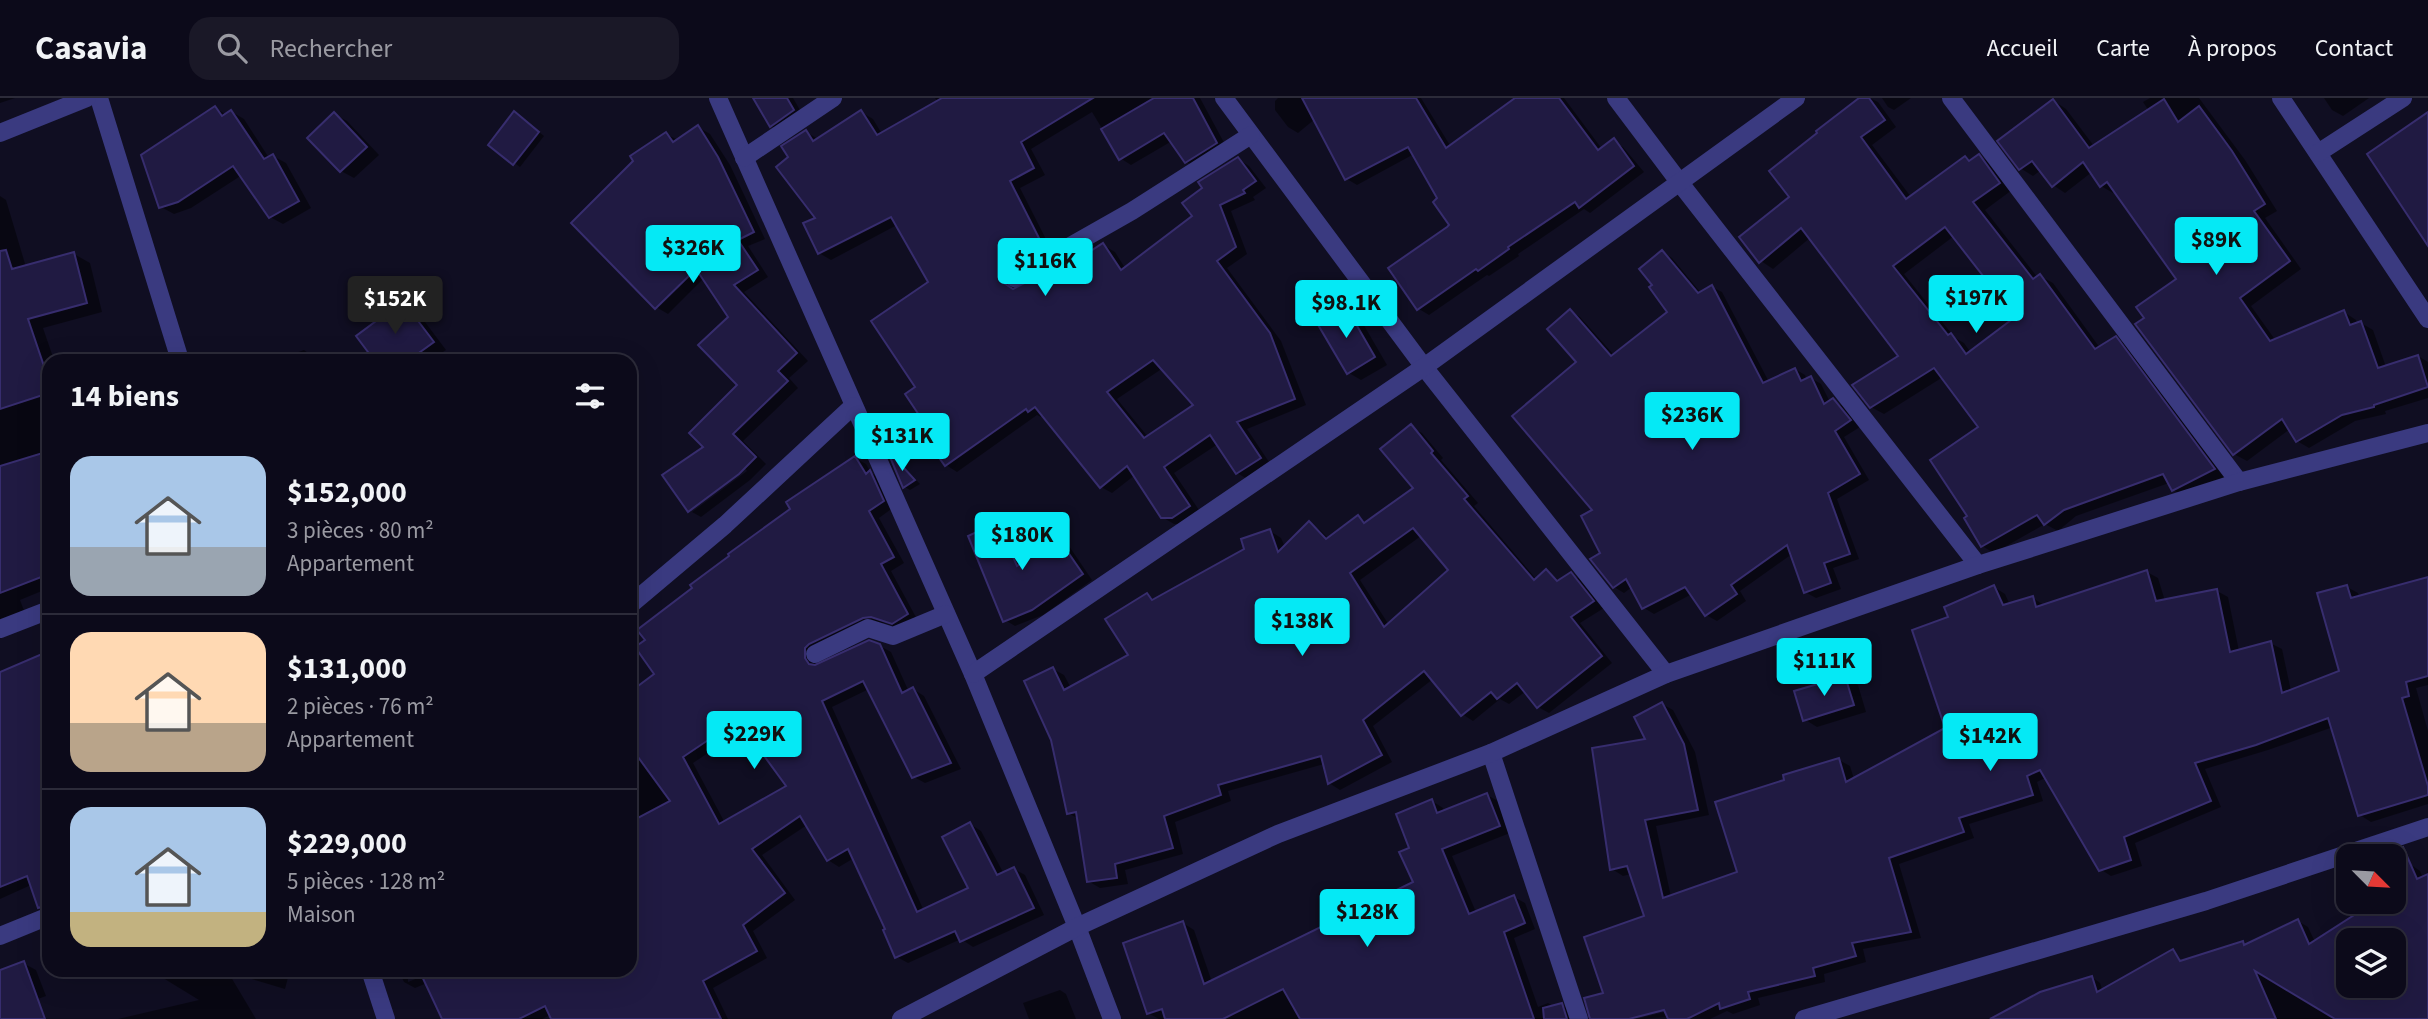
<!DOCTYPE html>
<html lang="fr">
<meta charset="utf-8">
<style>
:root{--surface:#0c0a1a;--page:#1a1827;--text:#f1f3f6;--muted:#9a9aa2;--line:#2c2b39;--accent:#05e9f5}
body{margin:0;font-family:"Source Sans 3",sans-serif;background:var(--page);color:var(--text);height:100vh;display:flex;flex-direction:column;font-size:26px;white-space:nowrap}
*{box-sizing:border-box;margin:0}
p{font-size:23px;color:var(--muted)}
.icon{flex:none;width:38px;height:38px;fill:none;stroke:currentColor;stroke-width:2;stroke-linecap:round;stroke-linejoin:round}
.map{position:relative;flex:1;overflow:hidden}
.panel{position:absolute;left:42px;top:256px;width:595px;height:623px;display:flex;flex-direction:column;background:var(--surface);border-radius:21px;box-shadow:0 7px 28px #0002,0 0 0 2px var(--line)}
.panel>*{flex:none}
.needle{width:46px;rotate:114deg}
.tools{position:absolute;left:2336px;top:746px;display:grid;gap:14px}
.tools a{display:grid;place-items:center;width:70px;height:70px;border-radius:14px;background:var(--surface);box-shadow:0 7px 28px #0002,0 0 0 2px var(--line);font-size:35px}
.price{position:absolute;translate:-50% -60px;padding:0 16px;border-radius:7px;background:var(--accent);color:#111;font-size:23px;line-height:46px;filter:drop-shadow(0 2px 4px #0008)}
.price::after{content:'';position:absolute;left:50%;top:42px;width:21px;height:16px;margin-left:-10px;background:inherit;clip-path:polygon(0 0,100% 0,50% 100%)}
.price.selected{background:#222;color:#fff}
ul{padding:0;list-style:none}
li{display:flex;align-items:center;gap:21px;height:175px;padding:0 28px}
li+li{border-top:2px solid var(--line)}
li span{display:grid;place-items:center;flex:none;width:196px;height:140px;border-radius:21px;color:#555}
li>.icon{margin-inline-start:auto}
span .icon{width:84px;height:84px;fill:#fffc;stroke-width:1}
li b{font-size:30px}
h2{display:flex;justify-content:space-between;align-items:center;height:84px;padding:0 28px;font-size:30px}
header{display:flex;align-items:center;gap:42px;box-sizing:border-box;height:98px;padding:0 35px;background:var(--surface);border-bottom:2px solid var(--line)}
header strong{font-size:33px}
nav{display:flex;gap:38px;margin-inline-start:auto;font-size:24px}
.search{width:490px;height:63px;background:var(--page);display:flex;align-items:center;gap:18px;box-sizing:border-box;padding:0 24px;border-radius:21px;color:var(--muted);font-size:26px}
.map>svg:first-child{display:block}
.shadow{fill:#0007;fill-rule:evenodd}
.building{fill:#201a42;stroke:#372d6e;stroke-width:2;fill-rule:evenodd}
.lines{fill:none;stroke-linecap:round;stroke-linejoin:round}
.minor{stroke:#3a3a80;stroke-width:18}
</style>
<header>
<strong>Casavia</strong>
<div class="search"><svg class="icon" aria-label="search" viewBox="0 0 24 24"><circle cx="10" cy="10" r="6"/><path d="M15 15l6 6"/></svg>Rechercher</div>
<nav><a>Accueil</a><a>Carte</a><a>À propos</a><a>Contact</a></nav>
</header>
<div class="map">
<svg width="2428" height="921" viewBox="0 0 2428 921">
<rect width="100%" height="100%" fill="#100e22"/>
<g class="shadow">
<path d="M0 0H15L0 5Z"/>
<path d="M755 0H793L804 19 782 34 771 28Z"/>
<path d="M935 0H1200L1228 52 1198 71 1187 64 1172 43 1131 67 1120 60 1092 14 1031 51 1045 77 1020 90 1054 157 1014 186 1015 192 1054 172 1060 175 1103 147 1115 154 1125 170 1194 119 1238 61 1249 68 1266 90 1253 99 1255 102 1231 113 1247 156 1227 170 1281 243 1306 307 1247 331 1271 367 1249 382 1237 375 1218 346 1174 375 1201 415 1184 426H1174L1162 419 1135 377 1112 395 1101 389 1044 317 1041 319 1037 317 957 374 946 367 917 290 930 184 897 127 831 162 819 155 817 120 790 60 806 34 818 41 861 14 873 21 882 36 938 4ZM1163 270 1196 307 1148 339 1117 301Z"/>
<path d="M1278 0H1421L1451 49 1518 0H1564L1602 51 1612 43 1623 49 1644 74 1590 115 1584 111 1518 156 1519 158 1489 178 1487 177 1429 217 1419 211 1391 170 1451 127 1440 101 1414 56 1357 87 1347 81 1315 21 1298 35 1288 29 1275 12V3Z"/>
<path d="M1862 0H1870L1878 4 1896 29 1872 47 1911 99 1965 60 1971 64 1979 58 1991 65 2012 92 1985 112 2038 180 2040 178 2053 185 2100 250 2116 240 2128 248 2226 378 2186 399 2173 392 2169 385 2076 418 2058 433 2045 426 1994 455 1982 448 1970 419 1981 329 1943 279 1884 316 1871 309 1901 259 1811 139 1773 171 1761 163 1791 99ZM1954 138 2018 220 1971 255 1964 245 1955 240 1904 176Z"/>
<path d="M1882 0H1911L1894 12 1888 9Z"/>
<path d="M2150 0H2199L2245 62 2277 113 2265 120 2301 171 2251 208 2276 243 2344 214 2356 222 2358 226 2361 225 2373 232 2386 269 2418 258 2428 264V300L2385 313 2386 316 2355 323 2309 350 2297 343 2290 331 2247 363 2234 356 2137 226 2146 221 2178 181 2115 94 2113 95 2101 88 2092 74 2065 95 2053 87 2041 72 2033 78 2020 70 2054 3 2066 11 2094 48 2149 13 2143 4Z"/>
<path d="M2324 0H2369L2343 18 2332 12Z"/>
<path d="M215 10 227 17 232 14 244 21 269 60 273 58 286 65 311 110 283 126 270 119 242 77 191 110 174 116 161 109Z"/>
<path d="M334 16 347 23 379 57 354 80 341 73 309 40Z"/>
<path d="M520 19 544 38 520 69 490 47Z"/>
<path d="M698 29 710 36 730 67 765 141 748 148 768 179 744 194 808 263 789 280 798 290 743 343 766 366 750 382 701 419 692 414 747 373 745 370 691 410V414L690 413 705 349 739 287 730 220 704 180 668 216 656 209 666 36 678 42Z"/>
<path d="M0 98 6 102 26 169 74 156 90 165 102 214 43 230 54 262H49V490L20 502 26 518 0 527Z"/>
<path d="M1662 154 1672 160 1701 195 1712 189 1722 194 1769 284 1795 271 1805 277 1807 282 1811 280 1821 286 1830 304 1833 302 1843 308 1860 329 1844 339 1869 382 1837 401 1859 461 1833 470 1841 491 1816 500 1805 494 1792 456 1740 493 1746 503 1717 523 1706 517 1692 496 1654 516 1644 510 1632 489 1624 495 1614 489 1594 413 1579 265 1570 213 1580 219 1614 257 1669 214Z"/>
<path d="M403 205 416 212 446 252 431 262H376L358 239Z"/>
<path d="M1345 209 1358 217 1387 267 1361 282 1349 275Z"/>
<path d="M304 252 318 262H276Z"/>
<path d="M1411 329 1422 335 1443 360 1441 362 1478 405 1474 408 1537 482 1546 473 1560 483 1571 476 1582 482 1604 510 1580 525 1612 565 1549 615 1538 609 1526 593 1509 606 1500 601 1473 623 1462 616 1433 581 1373 628 1392 664 1340 692 1329 685 1324 666 1228 693 1231 703 1175 724 1183 756 1125 772 1128 786 1100 790 1088 783 1079 721 1068 715 1053 571 1064 577 1071 590 1130 558 1147 497 1156 502 1246 452 1270 433 1281 440 1285 449 1309 425 1320 432 1329 441 1359 420 1368 425 1416 390ZM1421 438 1451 472 1389 527 1360 482Z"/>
<path d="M855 360 866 366 871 375 881 381 894 409 879 420 904 465 891 473 918 523 904 531 884 525H875L816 557 815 569 880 548 891 554 909 594 913 591 924 598 961 671 925 685 914 679 869 591 832 609 924 813 971 791 970 726 981 733 1004 776 1014 771 1025 777 1044 817 973 849 961 841 908 865 897 859 887 832 854 760 839 769 828 762 807 727 762 757 795 802 753 833 767 860 713 890 728 921H553L551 917 542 921H444L427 885 415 890 404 884 398 872H428L408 880V884L430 875 428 872H630V660L637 655 630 637V596L653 594 792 411ZM746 630 789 689 725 725 693 665Z"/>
<path d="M892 360 898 363 920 386 910 392 905 389Z"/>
<path d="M998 426 1008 432 1023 466 1059 442 1069 448 1092 482 1043 517 1015 528 1005 522Z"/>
<path d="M2147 474 2158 480 2165 503 2217 493 2228 499 2239 553 2270 545 2282 551 2291 593 2341 575 2347 489 2358 495 2359 499 2428 481V587L2416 590 2428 633V706L2371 724 2360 717 2333 629 2268 652 2205 671 2221 709 2135 745 2142 768 2111 778 2100 771 2047 679 2037 684 2043 703 1969 726 1974 740 1899 766 1921 840 1863 851 1866 864 1824 876 1825 884 1758 900 1760 907 1733 916 1727 913 1710 921 1669 919 1636 921 1673 912 1672 908 1622 921H1592L1646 819 1631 776 1623 778 1612 771 1648 642 1662 606 1673 612 1695 654 1709 717 1656 728 1671 799 1739 775 1786 683 1839 662 1850 668 1854 681 1948 630 1950 520 1994 489 2005 496 2010 507 2033 500 2045 508Z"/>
<path d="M49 554V793L31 787 0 801V576Z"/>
<path d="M1845 580 1858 587 1866 614 1817 629 1804 621Z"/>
<path d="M1487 697 1498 703 1510 735 1452 758 1476 814 1514 799 1525 805 1535 831 1514 840 1538 909 1548 905 1554 909 1562 907 1573 914 1576 921H1159L1148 915 1183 825 1194 832 1212 884 1415 785 1412 751 1432 703 1443 710 1445 714Z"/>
<path d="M2410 766 2420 773 2423 780 2428 778V921H2143L2242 845 2247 848 2298 823 2308 829 2315 844 2394 803V773ZM2348 842H2394V887H2348Z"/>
<path d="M23 865 36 872 46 898 0 915V874Z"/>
<path d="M150 872H290L285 891 228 874 256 921H118L199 902Z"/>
<path d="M2092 879 2100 885 2112 921H2011Z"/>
<path d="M1060 892 1066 896 1076 921H1029L1023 905Z"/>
</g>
<g class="building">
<path d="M753 0H787L794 12 770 29Z"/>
<path d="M942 0H1093L1021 44 1034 70 1010 83 1044 150 1005 174 1004 185 1013 191 1054 170 1057 175 1103 145 1121 172 1192 118 1182 105 1202 90 1198 84 1238 59 1256 83 1243 92 1245 95 1220 107 1236 149 1217 163 1270 235 1295 301 1237 324 1261 360 1236 376 1210 337 1164 369 1190 408 1172 420H1161L1127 368 1100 390 1035 309 1028 314 1026 311 945 368 923 337 929 332 905 296 915 289 871 223 928 184 891 119 818 156 803 125 815 120 776 69 788 59 781 48 806 32 813 43 861 12 877 37ZM1153 262 1193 307 1144 340 1107 294Z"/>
<path d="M1154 0H1193L1217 45 1185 65 1164 35 1119 62 1101 31Z"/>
<path d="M1302 0H1416L1446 50 1515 0H1559L1598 52 1614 40 1634 68 1579 110 1575 104 1508 149 1509 151 1478 173 1476 171 1417 212 1388 170 1447 129 1449 127 1433 104 1437 100 1408 49 1345 82Z"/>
<path d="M1859 0H1869L1885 22 1861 39 1906 101 1965 58 1969 63 1979 56 2000 85 1973 104 2033 181 2040 176 2095 251 2116 238 2215 371 2172 393 2163 376 2064 412 2044 427 2037 417 1981 449 1964 420 1967 418 1930 362 1978 329 1934 270 1870 310 1852 287 1898 258 1801 130 1759 165 1739 139 1789 99 1769 73 1817 35 1816 33ZM1945 129 2015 219 1966 256 1951 235 1948 237 1893 168Z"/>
<path d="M2053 1 2089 50 2164 1 2178 24 2199 8 2232 53 2265 106 2254 113 2290 163 2240 200 2270 243 2344 212 2350 227 2361 223 2378 270 2418 257 2428 289 2374 307V309L2342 317 2296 344 2282 321 2233 357 2135 226 2144 220 2136 209 2176 181 2107 84 2100 89 2083 64 2052 89 2032 63 2019 72 1997 43Z"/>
<path d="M215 8 222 18 231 12 264 61 273 56 299 103 269 120 233 68 178 104 159 110 141 57Z"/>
<path d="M514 13 539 34 513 67 488 47Z"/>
<path d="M334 14 367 49 340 74 307 40Z"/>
<path d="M2428 14V148L2367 56Z"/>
<path d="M698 27 718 59 754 134 738 142 758 172 734 187 797 255 778 273 788 283 733 336 756 359 739 376 688 414 662 377 703 349 689 335 737 287 698 247 728 219 696 171 655 211 571 125 633 63 630 58 666 34 673 44Z"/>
<path d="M6 152 12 171 74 154 87 205 28 221 49 283V295L0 311V153Z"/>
<path d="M1662 152 1698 195 1712 187 1763 285 1795 270 1801 283 1811 278 1824 306 1833 300 1851 322 1835 333 1860 376 1828 395 1850 456 1824 465 1831 485 1804 495 1787 447 1731 487 1737 496 1705 518 1685 489 1642 511 1626 481 1613 490 1590 461 1600 455 1581 418 1592 412 1512 318 1576 264 1547 231 1570 211 1611 258 1667 214 1649 189 1652 187 1639 171Z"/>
<path d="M403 203 434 244 409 262H374L356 238Z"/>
<path d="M1345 207 1375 259 1347 276 1317 225Z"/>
<path d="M1411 326 1433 353 1431 355 1468 398 1464 401 1534 482 1546 471 1557 483 1571 474 1594 503 1571 519 1602 558 1537 610 1517 585 1497 601 1491 594 1461 618 1424 573 1363 622 1382 657 1328 686 1321 658 1218 687 1221 697 1164 718 1173 750 1115 766 1117 780 1087 784 1076 714 1067 716 1051 642 1024 583 1053 569 1064 592 1128 557 1105 521 1147 495 1152 502 1244 451 1241 441 1270 431 1278 454 1309 423 1326 441 1358 417 1364 425 1413 390 1380 351ZM1413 430 1448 472 1384 529 1350 475Z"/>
<path d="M49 353V476L0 495V368Z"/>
<path d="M892 357 915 382 903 390 890 359Z"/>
<path d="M855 358 866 376 870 372 884 403 869 413 894 459 881 466 908 516 892 526 871 519 863 520 809 546 805 550V560L809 566 815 567 869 542 880 546 902 595 913 589 951 665 912 680 863 583 822 603 917 814 968 790 942 739 970 724 997 777 1014 769 1034 810 960 844 955 833 895 860 883 832 885 831 848 751 827 763 800 718 752 751 785 795 743 827 757 853 703 883 721 921H551L545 908 519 921H442L419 872H630V724L670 703 630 648V594L654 576 635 549 645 542 637 532 692 490 690 487 729 458 728 456 790 411 786 404ZM738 622 786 688 719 726 683 659Z"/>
<path d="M998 424 1017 468 1058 440 1083 476 1032 512 1003 524 968 438Z"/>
<path d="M2147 472 2156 503 2217 491 2230 554 2271 543 2282 595 2339 573 2317 495 2347 487 2351 500 2428 479V578L2406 584 2409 598 2402 600 2428 688V697L2358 718 2328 620 2256 647 2195 665 2211 703 2124 739 2131 762 2099 773 2040 672 2027 678 2033 697 1959 720 1964 734 1889 760 1911 834 1852 845 1856 858 1813 870 1815 878 1748 894 1750 901 1720 911 1719 905 1687 921H1668L1664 912 1629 921H1590L1584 900 1603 895 1584 839 1644 818 1627 768 1610 772 1592 650 1645 641 1634 619 1662 604 1684 646 1698 712 1645 722 1663 800 1737 774 1715 704 1784 682 1783 677 1839 660 1846 684 1945 630 1912 532 1948 519 1944 509 1994 487 2003 507 2033 498 2036 509Z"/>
<path d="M49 553V807L38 810 27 778 0 789V574Z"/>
<path d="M1845 578 1854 607 1803 623 1794 593Z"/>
<path d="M1487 695 1500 728 1442 751 1469 816 1514 797 1525 825 1504 834 1534 921H1300L1283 891 1223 921H1165L1162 911 1147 916 1123 845 1183 823 1204 886 1413 784 1399 754 1409 750 1396 716 1432 701 1437 715Z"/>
<path d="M2403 749 2417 781 2428 776V921H2335L2255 873 2276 921H1990L2040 894 2092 878 2097 894 2173 851 2180 863 2243 843 2244 847 2298 821 2309 846 2376 803H2394V752ZM2348 842H2394V887H2348Z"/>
<path d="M24 863 45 921H0V872Z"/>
<path d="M1562 905 1567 921H1544L1543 910Z"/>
</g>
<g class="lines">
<g class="minor">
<path d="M99 0 180 262"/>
<path d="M718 0 973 576 1077 829 1112 921"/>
<path d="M1224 0 1424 269 1666 576"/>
<path d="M1616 0 1680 85 1978 467"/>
<path d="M1951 0 2239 384"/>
<path d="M2281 0 2428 221"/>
<path d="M0 35 87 0"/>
<path d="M2318 55 2403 0"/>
<path d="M744 60 833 0"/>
<path d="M1014 180 1132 113 1251 37"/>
<path d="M630 507 725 427 853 308"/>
<path d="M0 531 49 512"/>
<path d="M815 556 868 530 893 538 946 516"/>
<path d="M973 576 1424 269 1796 0"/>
<path d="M1491 655 1579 921"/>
<path d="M0 838 49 818"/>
<path d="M370 872 386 921"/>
<path d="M901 921 1077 829 1278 736 1491 655 1666 576 1978 467 2239 384 2428 335"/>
<path d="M1804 921 2206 803 2428 729"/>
</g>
</g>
</svg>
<div class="tools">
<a><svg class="needle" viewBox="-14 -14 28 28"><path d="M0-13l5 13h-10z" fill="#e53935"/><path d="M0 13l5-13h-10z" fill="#9a9aa2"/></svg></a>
<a><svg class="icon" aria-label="layers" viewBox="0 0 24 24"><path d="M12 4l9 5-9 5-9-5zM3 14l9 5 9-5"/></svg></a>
</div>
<b class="price" style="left:2216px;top:179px">$89K</b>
<b class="price" style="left:693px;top:187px">$326K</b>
<b class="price" style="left:1045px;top:200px">$116K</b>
<b class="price" style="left:1976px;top:237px">$197K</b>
<b class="price selected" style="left:395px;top:238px">$152K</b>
<b class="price" style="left:1346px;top:242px">$98.1K</b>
<b class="price" style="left:1692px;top:354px">$236K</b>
<b class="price" style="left:902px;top:375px">$131K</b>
<b class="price" style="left:1022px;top:474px">$180K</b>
<b class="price" style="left:1302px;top:560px">$138K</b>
<b class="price" style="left:1824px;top:600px">$111K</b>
<b class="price" style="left:754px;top:673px">$229K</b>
<b class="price" style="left:1990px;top:675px">$142K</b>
<b class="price" style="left:1367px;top:851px">$128K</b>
<section class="panel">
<h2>14 biens<svg class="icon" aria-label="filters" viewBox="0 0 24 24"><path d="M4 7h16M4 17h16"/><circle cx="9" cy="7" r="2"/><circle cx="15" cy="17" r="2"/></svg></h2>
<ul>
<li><span style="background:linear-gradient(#a9c7e8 65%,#9aa5b1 0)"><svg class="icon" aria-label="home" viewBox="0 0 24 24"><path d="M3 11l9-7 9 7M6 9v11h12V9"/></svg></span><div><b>$152,000</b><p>3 pièces · 80 m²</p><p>Appartement</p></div></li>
<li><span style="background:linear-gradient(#ffd9b3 65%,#b9a48a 0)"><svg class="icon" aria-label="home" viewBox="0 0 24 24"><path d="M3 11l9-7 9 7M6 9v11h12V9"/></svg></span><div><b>$131,000</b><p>2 pièces · 76 m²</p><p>Appartement</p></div></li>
<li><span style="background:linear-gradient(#a9c7e8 75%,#c2b280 0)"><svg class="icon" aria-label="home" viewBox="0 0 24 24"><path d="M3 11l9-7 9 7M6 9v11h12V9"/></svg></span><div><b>$229,000</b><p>5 pièces · 128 m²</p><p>Maison</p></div></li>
</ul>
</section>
</div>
